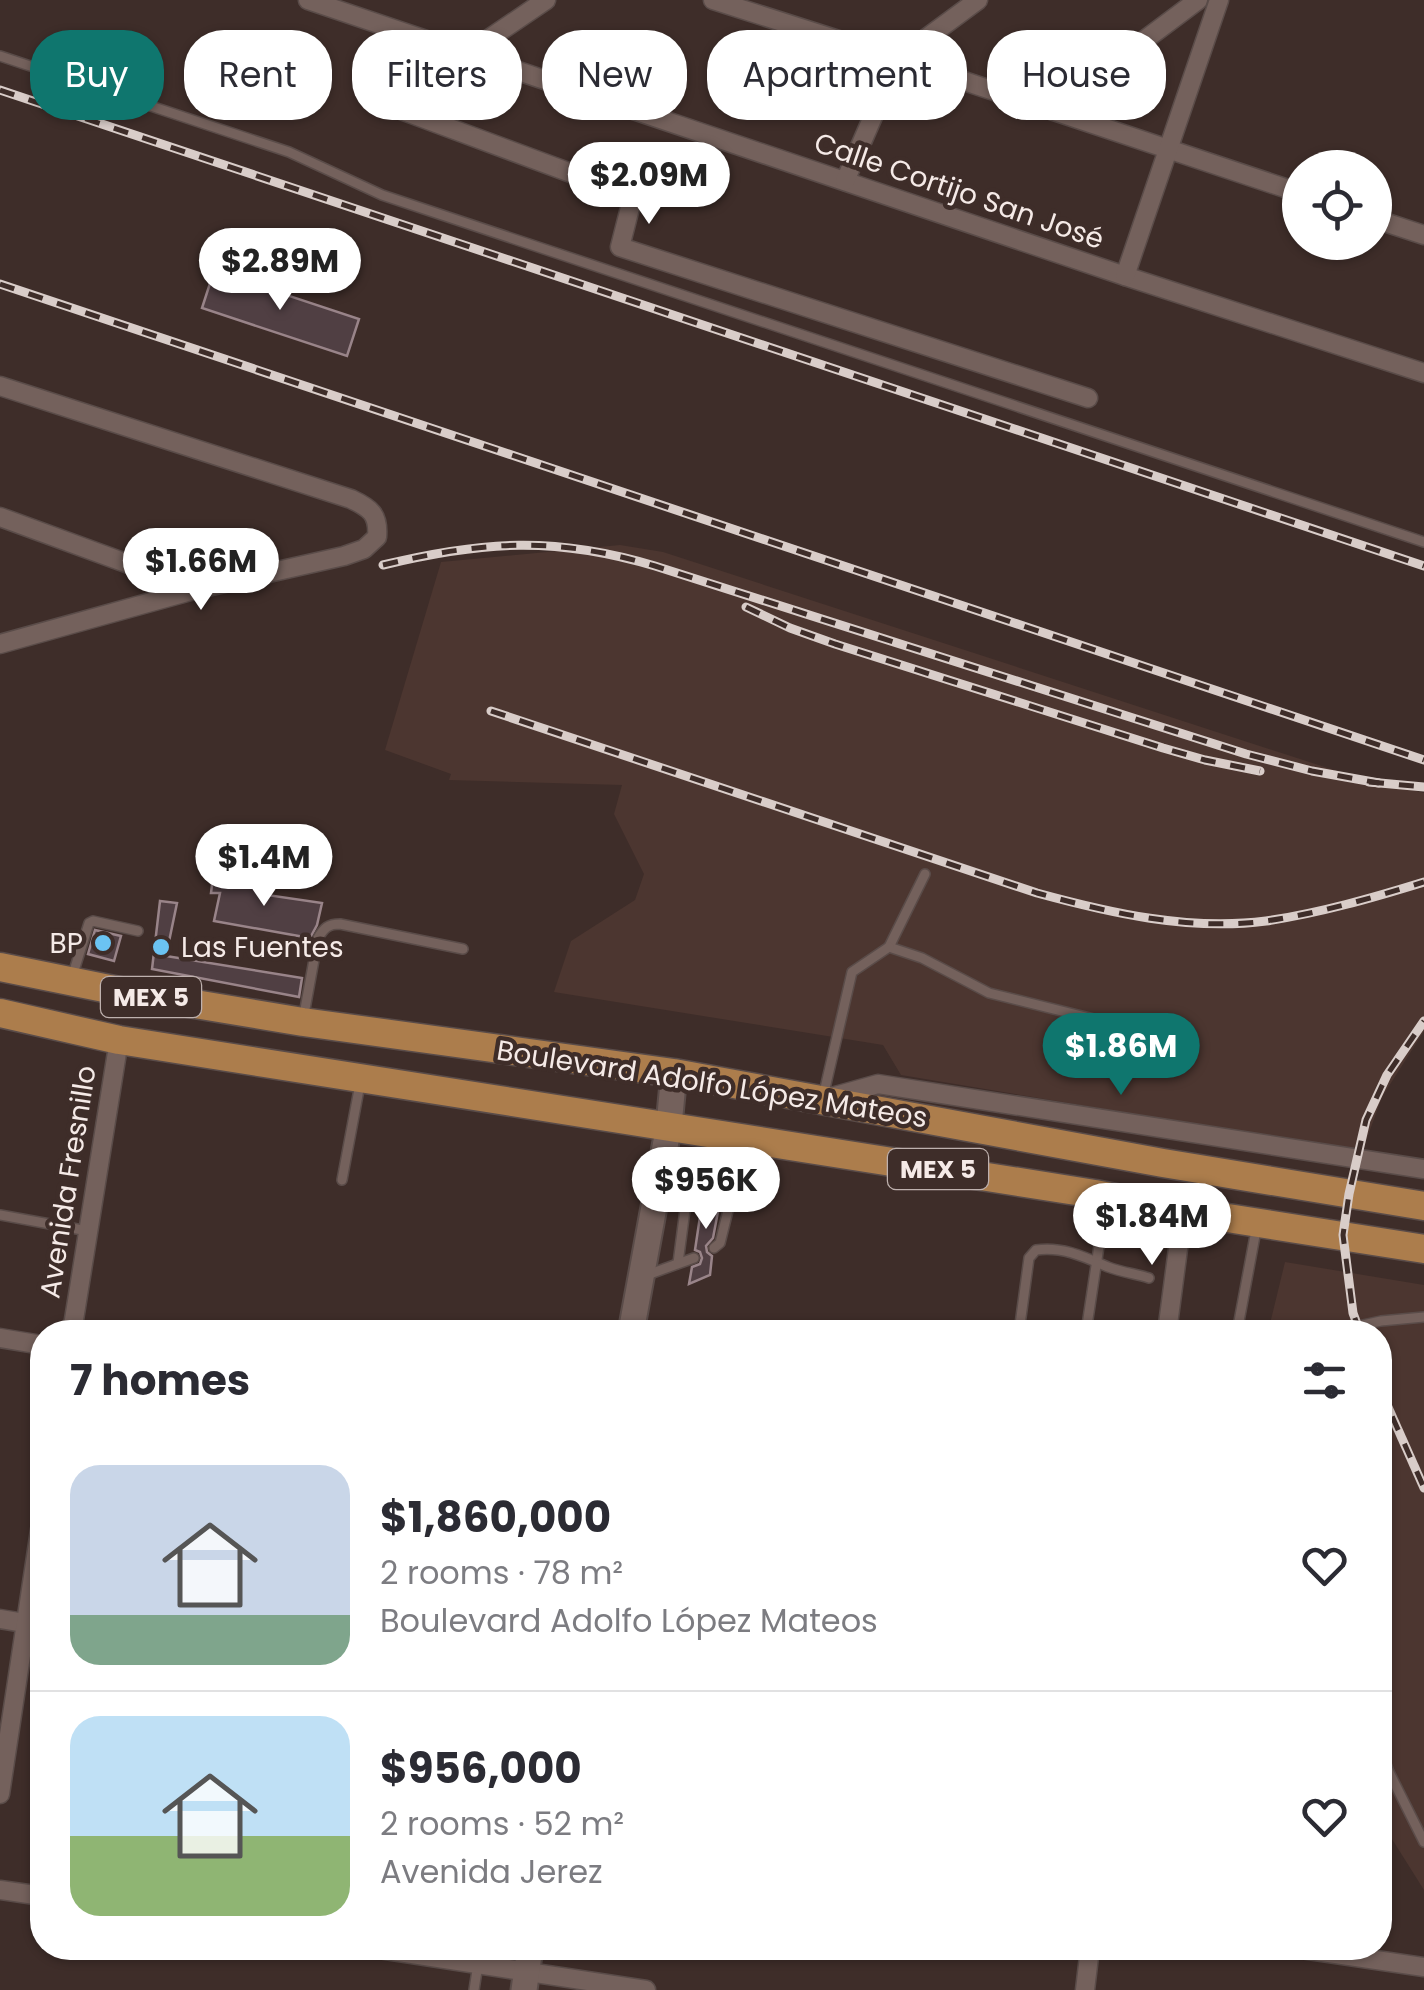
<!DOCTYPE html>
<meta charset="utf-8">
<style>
:root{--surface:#fff;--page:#f2f2f3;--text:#2b2b33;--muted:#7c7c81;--line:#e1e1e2;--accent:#0f766e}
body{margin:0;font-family:Poppins,sans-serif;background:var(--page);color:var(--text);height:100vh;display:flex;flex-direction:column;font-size:38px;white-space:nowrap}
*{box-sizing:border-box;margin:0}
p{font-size:32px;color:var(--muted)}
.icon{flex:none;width:55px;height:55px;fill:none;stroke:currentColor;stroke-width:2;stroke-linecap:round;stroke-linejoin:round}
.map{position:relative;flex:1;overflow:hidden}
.drawer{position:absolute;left:30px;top:1320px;width:1362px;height:640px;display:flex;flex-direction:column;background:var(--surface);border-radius:40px;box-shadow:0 2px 8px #0004}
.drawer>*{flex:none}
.top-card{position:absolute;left:30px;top:30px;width:1365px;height:90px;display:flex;gap:20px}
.buttons{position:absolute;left:1282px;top:150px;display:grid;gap:20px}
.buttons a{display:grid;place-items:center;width:110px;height:110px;border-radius:50%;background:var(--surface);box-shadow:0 2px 8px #0004;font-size:50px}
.price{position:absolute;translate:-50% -85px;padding:0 22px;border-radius:35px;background:#fff;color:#222;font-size:32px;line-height:65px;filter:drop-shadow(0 2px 5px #0008)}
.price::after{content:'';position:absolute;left:50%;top:60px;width:30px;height:22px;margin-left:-15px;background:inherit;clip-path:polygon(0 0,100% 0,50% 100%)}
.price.selected{background:var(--accent);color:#fff}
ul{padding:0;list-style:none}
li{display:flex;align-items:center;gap:30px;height:250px;padding:0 40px}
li+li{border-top:2px solid var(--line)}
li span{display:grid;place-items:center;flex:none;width:280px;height:200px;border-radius:30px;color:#555}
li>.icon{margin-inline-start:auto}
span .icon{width:120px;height:120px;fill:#fffc;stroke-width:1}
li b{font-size:42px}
h2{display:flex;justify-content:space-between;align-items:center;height:120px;padding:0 40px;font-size:42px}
.pill{padding:0 35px;border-radius:40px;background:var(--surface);box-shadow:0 2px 8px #0004;font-size:35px;line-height:90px}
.pill.selected{background:var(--accent);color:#fff}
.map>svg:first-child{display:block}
.built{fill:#4c3630}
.building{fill:#503f43;stroke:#998489;stroke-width:2.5}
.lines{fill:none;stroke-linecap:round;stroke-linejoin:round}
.lane-casing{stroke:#5a4c49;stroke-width:12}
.street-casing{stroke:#5a4c49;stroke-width:21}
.secondary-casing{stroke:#5a4c49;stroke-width:29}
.primary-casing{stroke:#5a4c49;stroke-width:31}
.lane{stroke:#74615c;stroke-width:9}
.street{stroke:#74615c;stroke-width:18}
.secondary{stroke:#74615c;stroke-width:25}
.primary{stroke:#ac7d4c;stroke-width:28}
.rail-casing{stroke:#d9cdc9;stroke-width:9}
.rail{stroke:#3e2d29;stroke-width:5;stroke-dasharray:15;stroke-linecap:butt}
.poi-dot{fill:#6bc3f2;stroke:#3e2d29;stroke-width:4}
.labels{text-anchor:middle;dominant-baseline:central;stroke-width:9;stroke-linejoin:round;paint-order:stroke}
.shield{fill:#3e2d29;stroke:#beb1ae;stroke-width:2.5}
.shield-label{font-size:25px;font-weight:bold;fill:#f5eae7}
.street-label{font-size:28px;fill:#f5eae7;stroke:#3e2d29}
.poi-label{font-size:28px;fill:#f5eae7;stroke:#3e2d29;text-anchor:end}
</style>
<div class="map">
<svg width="1424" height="1990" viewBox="0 0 1424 1990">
<rect width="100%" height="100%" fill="#3e2d29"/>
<g class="built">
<path d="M620 545 663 552 1337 771 1424 793V1031L1382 1097 1362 1152 901 1075 883 1045 554 992 571 941 635 900 644 874 614 814 622 785 449 780 451 774 385 750 441 562Z"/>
<path d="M1285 1262 1424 1285V1890L1380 1820V1332H1268Z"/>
</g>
<g class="building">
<path d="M214 271 359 319 347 356 202 308Z"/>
<path d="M213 877 268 885 267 895 322 903 317 925 310 938 214 921 220 893H211Z"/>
<path d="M160 901 177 903 166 956 302 978 299 997 152 969Z"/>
<path d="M95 930 121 936 114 961 88 954Z"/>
<path d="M723 1185 713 1238 706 1246 707 1252 712 1256 710 1275 689 1284 692 1267 700 1264 702 1258 700 1252 695 1250 704 1190Z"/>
</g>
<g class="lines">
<g class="lane-casing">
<g id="lane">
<path d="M0 56 289 152 382 195 1424 542"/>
<path d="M925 874 889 947 922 958 989 993 1106 1022"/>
<path d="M72 977 89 923 93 921 138 931"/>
<path d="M303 1020 318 938C324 928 328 924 340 924L463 949"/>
<path d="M823 1097 852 972 889 947"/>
<path d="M342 1180 360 1084"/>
<path d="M658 1194 739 1172"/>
<path d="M0 1215 88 1231"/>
<path d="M1101 1244 1120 1204"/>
<path d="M714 1248 720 1243 745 1142"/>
<path d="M678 1263 688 1187"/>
<path d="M647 1275 694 1258"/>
<path d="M1019 1332 1029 1258 1036 1250C1062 1246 1085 1257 1108 1267 1121 1272 1136 1274 1149 1278"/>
<path d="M1086 1332 1099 1246 1095 1196"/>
<path d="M1237 1332 1257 1225"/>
<path d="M1331 1332 1381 1321 1424 1317"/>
<path d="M1380 1748 1389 1772 1424 1842"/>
<path d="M474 1990 478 1964"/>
</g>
</g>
<g class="street-casing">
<g id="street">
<path d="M308 0 1125 276 1424 373"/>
<path d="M713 0 898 59 1300 193"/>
<path d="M390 106 633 196 620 247 1088 398"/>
<path d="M390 106 546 0"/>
<path d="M1051 110 1198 0"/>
<path d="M845 181 898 59 978 0"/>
<path d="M1375 219 1424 235"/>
<path d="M1125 276 1219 0"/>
<path d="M0 386 351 499C370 508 379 514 377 537L364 549 344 556 198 589 0 644"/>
<path d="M0 517 197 589"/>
<path d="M828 1098 878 1084 1424 1169"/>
<path d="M72 1332 119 1040"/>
<path d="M1167 1332 1183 1211"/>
<path d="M0 1338 42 1345"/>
<path d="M0 1619 42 1626"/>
<path d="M0 1794 42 1517"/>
<path d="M0 1890 42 1896"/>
<path d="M373 1948 646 1990"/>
<path d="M1295 1948 1424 1967"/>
<path d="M1085 1990 1090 1948"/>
</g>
</g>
<g class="secondary-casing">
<g id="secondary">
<path d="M631 1332 669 1125 674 1073"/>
<path d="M524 1990 530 1948"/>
</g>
</g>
<g class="primary-casing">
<g id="primary">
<path d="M0 967 129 993 303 1022 674 1073 1163 1163 1424 1206"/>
<path d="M0 1013 119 1040 1095 1194 1183 1211 1424 1249"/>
</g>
</g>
<use href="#lane" class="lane"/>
<use href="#street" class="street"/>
<use href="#secondary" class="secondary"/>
<use href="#primary" class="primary"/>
<g class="rail-casing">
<g id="rail">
<path d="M0 90 1424 566"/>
<path d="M0 284 1424 760"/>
<path d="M383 565C483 541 555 536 655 566L1246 754 1312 771 1379 783"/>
<path d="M746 607 790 628 835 644 1163 748 1205 760 1260 771"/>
<path d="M491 711 1037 893C1110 913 1189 931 1266 921 1320 913 1372 898 1424 882"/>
<path d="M1369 782 1424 787"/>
<path d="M1360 1332 1353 1313 1343 1235 1349 1194 1366 1120 1387 1075 1424 1021"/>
<path d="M1380 1389 1424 1488"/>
</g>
</g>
<use href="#rail" class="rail"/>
</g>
<g class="poi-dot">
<circle cx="103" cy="943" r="10"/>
<circle cx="161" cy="947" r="10"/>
</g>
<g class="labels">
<g class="shield">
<rect x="101" y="977" width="100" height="40" rx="8"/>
<rect x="888" y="1149" width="100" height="40" rx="8"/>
</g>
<g class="shield-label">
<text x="151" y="997">MEX 5</text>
<text x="938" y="1169">MEX 5</text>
</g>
<g class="street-label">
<text transform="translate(959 191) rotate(19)">Calle Cortijo San José</text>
<text transform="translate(712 1084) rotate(9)">Boulevard Adolfo López Mateos</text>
<text transform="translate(68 1182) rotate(-81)">Avenida Fresnillo</text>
</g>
<g class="poi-label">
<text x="83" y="943">BP</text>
<text x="181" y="947" text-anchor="start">Las Fuentes</text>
</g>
</g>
</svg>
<div class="buttons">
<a><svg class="icon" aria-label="locate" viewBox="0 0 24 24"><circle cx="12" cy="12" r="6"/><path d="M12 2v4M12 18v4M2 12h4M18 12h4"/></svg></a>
</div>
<b class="price" style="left:649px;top:227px">$2.09M</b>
<b class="price" style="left:280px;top:313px">$2.89M</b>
<b class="price" style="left:201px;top:613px">$1.66M</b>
<b class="price" style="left:264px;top:909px">$1.4M</b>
<b class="price selected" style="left:1121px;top:1098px">$1.86M</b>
<b class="price" style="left:706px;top:1232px">$956K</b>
<b class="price" style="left:1152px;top:1268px">$1.84M</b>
<div class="top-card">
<a class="pill selected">Buy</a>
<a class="pill">Rent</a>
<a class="pill">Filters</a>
<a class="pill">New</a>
<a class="pill">Apartment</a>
<a class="pill">House</a>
</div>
<section class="drawer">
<h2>7 homes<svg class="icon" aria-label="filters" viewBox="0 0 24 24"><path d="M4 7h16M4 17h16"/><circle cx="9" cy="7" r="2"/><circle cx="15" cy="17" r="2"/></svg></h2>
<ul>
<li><span style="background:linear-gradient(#c9d6e8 75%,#7fa58c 0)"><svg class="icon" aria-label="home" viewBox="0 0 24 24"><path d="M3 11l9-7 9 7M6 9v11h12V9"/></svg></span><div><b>$1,860,000</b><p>2 rooms · 78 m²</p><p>Boulevard Adolfo López Mateos</p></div><svg class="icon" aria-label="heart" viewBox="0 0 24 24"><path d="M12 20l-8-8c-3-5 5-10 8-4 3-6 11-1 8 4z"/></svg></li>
<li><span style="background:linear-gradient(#bfe0f5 60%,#8fb573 0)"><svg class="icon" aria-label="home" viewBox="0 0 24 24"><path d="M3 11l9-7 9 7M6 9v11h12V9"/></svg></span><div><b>$956,000</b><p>2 rooms · 52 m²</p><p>Avenida Jerez</p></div><svg class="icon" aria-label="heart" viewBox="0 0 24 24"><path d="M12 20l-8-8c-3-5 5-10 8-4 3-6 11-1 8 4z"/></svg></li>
</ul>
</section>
</div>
